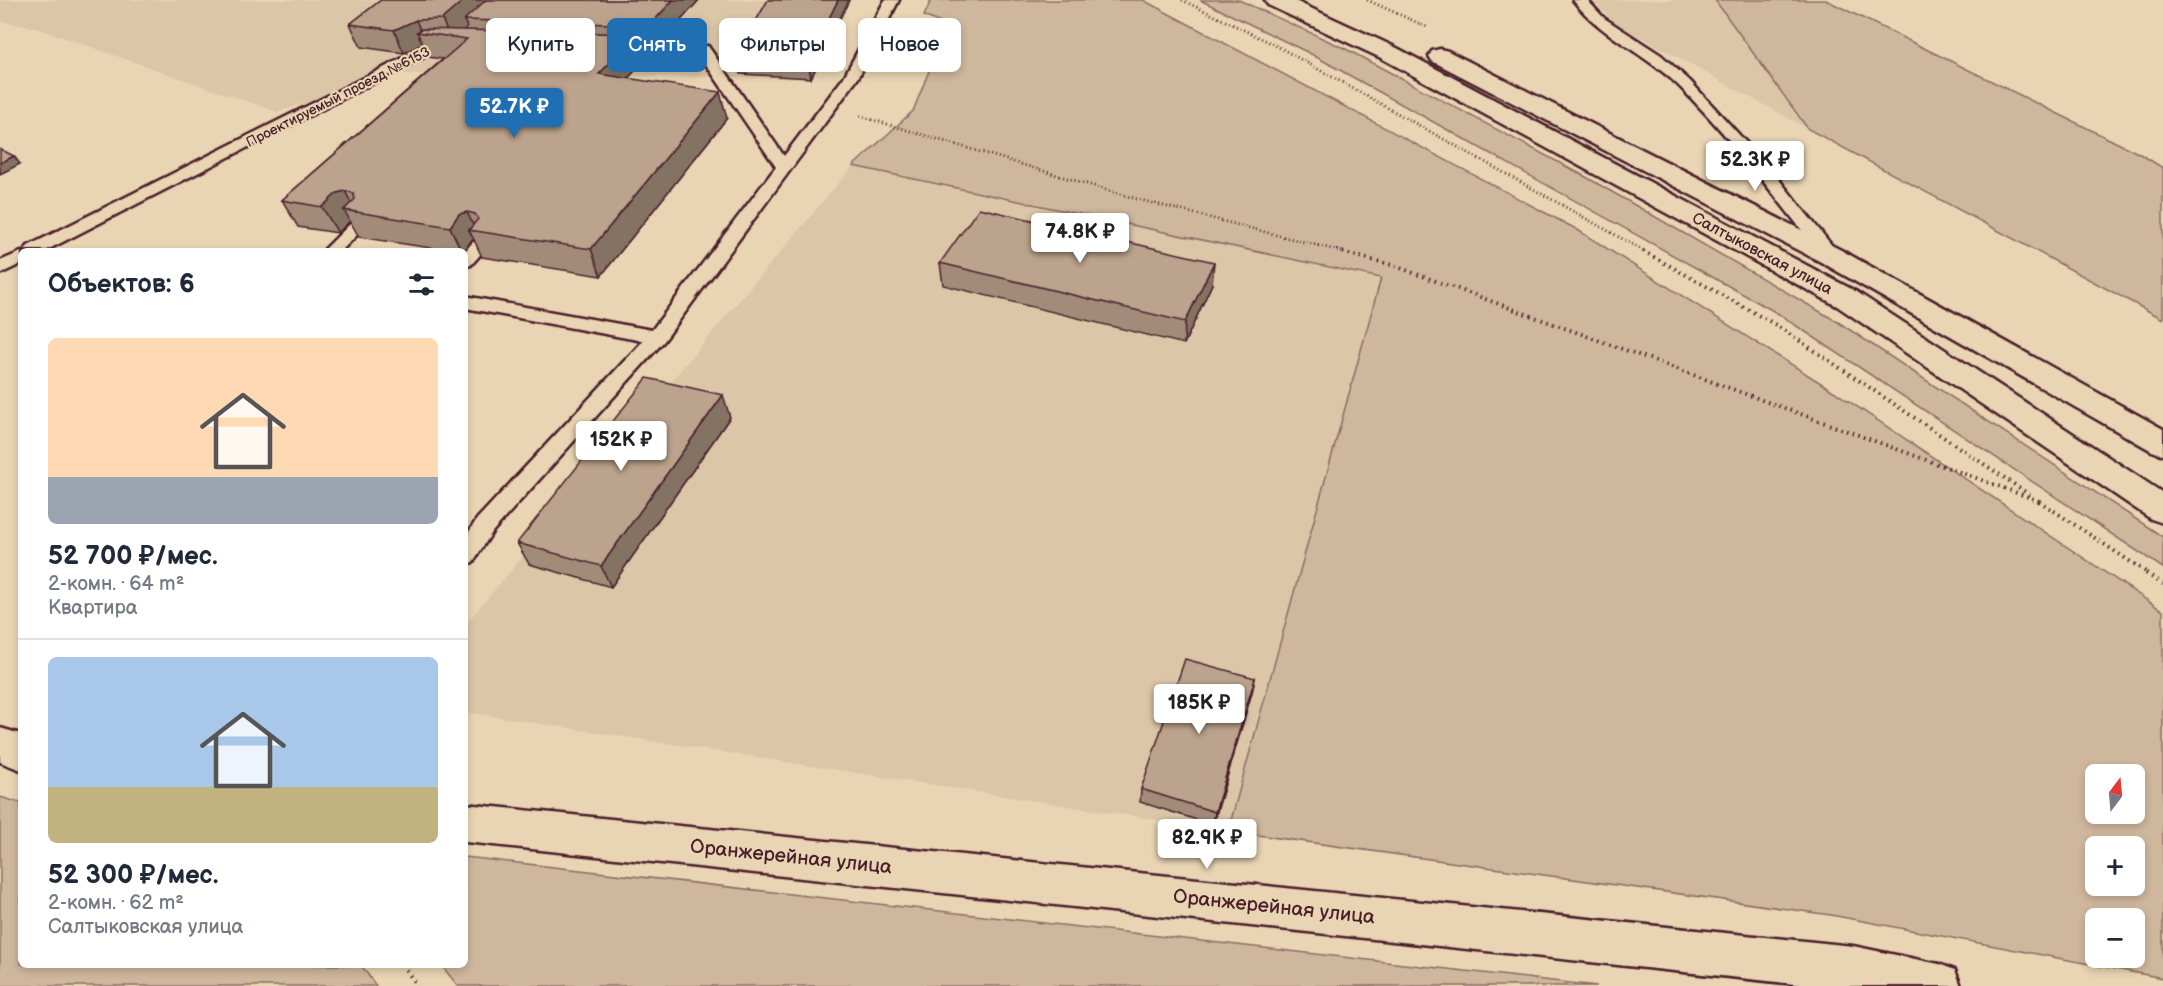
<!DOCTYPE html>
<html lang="ru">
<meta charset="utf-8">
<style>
:root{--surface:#fff;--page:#f6f6f7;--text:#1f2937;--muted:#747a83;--line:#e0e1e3;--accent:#1f6fb2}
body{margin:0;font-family:"Balsamiq Sans",sans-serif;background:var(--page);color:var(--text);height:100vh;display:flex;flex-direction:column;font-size:22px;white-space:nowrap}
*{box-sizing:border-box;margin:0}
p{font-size:20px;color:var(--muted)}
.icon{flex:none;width:33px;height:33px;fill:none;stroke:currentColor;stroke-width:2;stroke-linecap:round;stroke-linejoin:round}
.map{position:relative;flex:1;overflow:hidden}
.drawer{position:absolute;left:18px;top:248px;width:450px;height:720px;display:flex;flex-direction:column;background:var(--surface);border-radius:9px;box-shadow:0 3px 9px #0003}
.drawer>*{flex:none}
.guide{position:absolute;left:486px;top:18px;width:570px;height:54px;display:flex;gap:12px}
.needle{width:39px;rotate:16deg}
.fabs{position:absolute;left:2085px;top:764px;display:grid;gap:12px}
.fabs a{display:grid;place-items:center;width:60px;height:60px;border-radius:9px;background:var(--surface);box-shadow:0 3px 9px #0003;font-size:30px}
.price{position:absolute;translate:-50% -51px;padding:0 14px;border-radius:6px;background:#fff;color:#222;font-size:20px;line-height:39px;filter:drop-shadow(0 2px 3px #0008)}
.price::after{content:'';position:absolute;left:50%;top:36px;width:18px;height:14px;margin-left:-9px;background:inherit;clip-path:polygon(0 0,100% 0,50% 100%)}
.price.selected{background:var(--accent);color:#fff}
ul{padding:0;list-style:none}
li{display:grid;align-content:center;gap:12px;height:318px;padding:0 30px}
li+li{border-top:2px solid var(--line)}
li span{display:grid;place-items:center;height:186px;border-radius:9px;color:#555}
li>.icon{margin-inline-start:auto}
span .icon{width:108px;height:108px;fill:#fffc;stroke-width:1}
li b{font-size:26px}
h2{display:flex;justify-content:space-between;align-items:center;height:72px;padding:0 30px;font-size:26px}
.pill{padding:0 21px;border-radius:9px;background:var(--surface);box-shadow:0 3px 9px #0003;font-size:21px;line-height:54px}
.pill.selected{background:var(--accent);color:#fff}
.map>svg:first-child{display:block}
.built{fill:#dcc6a8}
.green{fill:#cfb79d;stroke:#8c6b64;stroke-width:1.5;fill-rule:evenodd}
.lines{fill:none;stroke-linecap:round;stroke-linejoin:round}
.service-casing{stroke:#4a1f2b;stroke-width:5}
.minor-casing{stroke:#4a1f2b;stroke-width:5}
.secondary-casing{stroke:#4a1f2b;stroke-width:5}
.path-far2{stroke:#4a1f2b;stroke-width:3;stroke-dasharray:1 3;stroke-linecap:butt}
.path-far1{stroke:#4a1f2b;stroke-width:4;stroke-dasharray:1.5 4.5;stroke-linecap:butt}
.path{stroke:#4a1f2b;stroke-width:4.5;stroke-dasharray:1.5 5;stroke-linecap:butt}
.service{fill:#e9d5b3;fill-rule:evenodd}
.minor{fill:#e9d5b3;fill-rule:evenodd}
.secondary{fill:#e9d5b3;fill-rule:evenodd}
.wall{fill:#a28c79;stroke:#4a1f2b;stroke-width:1.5}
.shaded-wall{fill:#847263;stroke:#4a1f2b;stroke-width:1.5}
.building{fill:#bca38d;stroke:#4a1f2b;stroke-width:1.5}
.labels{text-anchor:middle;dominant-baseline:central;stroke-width:4.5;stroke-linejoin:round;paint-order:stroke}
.far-street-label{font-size:14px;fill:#4a1f2b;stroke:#e9d5b3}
.street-label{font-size:16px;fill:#4a1f2b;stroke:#e9d5b3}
.near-street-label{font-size:20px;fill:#4a1f2b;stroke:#e9d5b3}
</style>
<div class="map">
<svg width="2163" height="986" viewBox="0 0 2163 986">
<rect width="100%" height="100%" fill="#e9d5b3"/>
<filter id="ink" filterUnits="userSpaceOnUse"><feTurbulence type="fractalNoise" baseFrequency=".0167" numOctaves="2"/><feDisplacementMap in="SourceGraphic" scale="12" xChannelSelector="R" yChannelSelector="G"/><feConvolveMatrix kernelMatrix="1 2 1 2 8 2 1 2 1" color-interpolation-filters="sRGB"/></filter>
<g filter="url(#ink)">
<g class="built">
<path d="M0 0H849L811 78 400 74 277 112 39 29 0 21Z"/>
<path d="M1592 0H1715L1808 129 1615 23Z"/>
<path d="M853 166 1381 278 1228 831 465 712V625Z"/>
</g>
<g class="green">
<path d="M931 0H1143L1576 229 1835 392 2163 611V978L1831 915 1228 831 1381 278 853 166 913 111 947 26 924 16ZM2096 774H2134V813H2096ZM2096 846H2134V885H2096ZM2096 918H2134V957H2096Z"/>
<path d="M1200 0H1239L1346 49 1586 177 1838 322 2163 537V568L1777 313 1311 54Z"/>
<path d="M1715 0H1826L2140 154 2163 168V319L1808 129Z"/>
<path d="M0 797 21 803V964L361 965 376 986H0Z"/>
<path d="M465 857 1597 986H458L441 965 465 964Z"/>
</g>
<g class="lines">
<g class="service-casing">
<g id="service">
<path d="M885 0H899L858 78 664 341 493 531 473 562 465 565V538L477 519 643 341 465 308V296L652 330 776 167 699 54 667 58 616 56 611 55 609 52 611 49 667 50 708 46 784 156 844 77Z"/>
<path d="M1573 0H1587L1604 18 1661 55 1690 81 1773 172 1837 252 1840 256 1837 260H1825C1779 201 1733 140 1680 87 1647 54 1601 37 1573 0Z"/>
<path d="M431 44H453L460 48 453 52H434L47 250H25L28 246Z"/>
<path d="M359 220 365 221 367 225 342 250H324L353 221Z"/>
<path d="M479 241 485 242 488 246 471 265 465 267V251L473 242Z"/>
<path d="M21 252V264L0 274V261Z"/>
</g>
</g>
<g class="minor-casing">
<g id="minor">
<path d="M0 728 21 734V770L0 762Z"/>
<path d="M465 804 1853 946 1939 964 1955 970 1961 986H1814L465 842Z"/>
</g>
</g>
<g class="secondary-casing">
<g id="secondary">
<path d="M1265 0H1293L1397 48 1857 292 2163 493V523L2151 519 1837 306 1381 58 1268 5Z"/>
<path d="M1440 49 1448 51 1841 250 2163 429V455L2152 451 1821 262 1432 61 1429 56 1432 51Z"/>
</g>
</g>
<g class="path-far2">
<path d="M1182 0 1275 45 1646 252"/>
<path d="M1367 0 1427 27"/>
<path d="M860 116 1137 199 1343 252"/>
</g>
<g class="path-far1">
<path d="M1337 251 1392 265 2039 501"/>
<path d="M1643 251 1776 325 2033 497"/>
<path d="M2039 501 2149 574"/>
</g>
<g class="path">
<path d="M2146 573 2163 584"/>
<path d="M403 964 417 986"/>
</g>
<use href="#service" class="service"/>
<use href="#minor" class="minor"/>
<use href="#secondary" class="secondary"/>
</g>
<g class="wall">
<path d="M381 0H699L657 47H642L645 60 628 78 727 118 601 276 482 257 474 240 471 241 465 250H444L359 237 350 221 338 233 298 227 282 200 443 59 428 57 423 44 404 53 361 47 350 24Z"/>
<path d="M768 0H849L811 78 740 74 736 56Z"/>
<path d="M940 263 1212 284 1184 344 943 285Z"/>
<path d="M730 417 611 587 529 564 517 543Z"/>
<path d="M1255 678 1252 692 1213 825 1140 802 1141 789Z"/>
</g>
<g class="shaded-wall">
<path d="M464 0H498L464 20 467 27 456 37 449 36 442 19Z"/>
<path d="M673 0H699L657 47 650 25Z"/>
<path d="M838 0H849L811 78 808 60Z"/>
<path d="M416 20 421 32H417L423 44 404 53 394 30Z"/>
<path d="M638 34 645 60 608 100 599 74Z"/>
<path d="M720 92 727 118 601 276 591 249Z"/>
<path d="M14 156 20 164 0 174V163Z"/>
<path d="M345 191 356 212 344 210 350 221 338 233 322 207 337 193Z"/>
<path d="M467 212 476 231 469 230 474 240 471 241 465 250H461L450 227 459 214Z"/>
<path d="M1214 262 1212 284 1184 344 1185 322Z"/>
<path d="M723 395 730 417 611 587 601 566Z"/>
<path d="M1255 678 1252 692 1213 825 1215 812Z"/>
</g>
<g class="building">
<path d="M381 0H464L442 19 416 20 394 30 350 24Z"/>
<path d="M486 0H673L650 25 464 20Z"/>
<path d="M768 0H838L808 60 736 56Z"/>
<path d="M422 29 638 34 599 74 720 92 591 249 469 230 478 219 475 214 467 212 459 214 450 227 344 210 355 199 353 193 345 191 337 193 322 207 282 200 467 39 417 32Z"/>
<path d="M0 149 14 156 0 163Z"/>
<path d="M979 208 1214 262 1185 322 940 263Z"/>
<path d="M647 378 723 395 601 566 517 543Z"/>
<path d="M1185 659 1255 678 1215 812 1141 789Z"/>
</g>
</g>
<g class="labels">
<g class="far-street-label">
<text transform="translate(338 97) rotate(-27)">Проектируемый проезд №6153</text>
</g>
<g class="street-label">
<text transform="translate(1762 254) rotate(28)">Салтыковская улица</text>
</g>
<g class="near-street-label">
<text transform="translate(791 857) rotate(6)">Оранжерейная улица</text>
<text transform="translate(1274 907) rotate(6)">Оранжерейная улица</text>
</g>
</g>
</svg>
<div class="fabs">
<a><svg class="needle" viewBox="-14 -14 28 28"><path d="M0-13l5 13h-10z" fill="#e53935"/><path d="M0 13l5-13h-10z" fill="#747a83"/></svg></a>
<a>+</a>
<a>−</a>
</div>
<b class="price selected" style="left:514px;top:139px">52.7K ₽</b>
<b class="price" style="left:1755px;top:192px">52.3K ₽</b>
<b class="price" style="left:1080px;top:264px">74.8K ₽</b>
<b class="price" style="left:621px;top:472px">152K ₽</b>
<b class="price" style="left:1199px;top:735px">185K ₽</b>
<b class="price" style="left:1207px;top:870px">82.9K ₽</b>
<div class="guide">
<a class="pill">Купить</a>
<a class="pill selected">Снять</a>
<a class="pill">Фильтры</a>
<a class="pill">Новое</a>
</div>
<section class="drawer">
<h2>Объектов: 6<svg class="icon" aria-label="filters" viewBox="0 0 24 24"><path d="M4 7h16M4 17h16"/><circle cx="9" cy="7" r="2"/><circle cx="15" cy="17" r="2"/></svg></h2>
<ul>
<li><span style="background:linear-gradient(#ffd9b3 75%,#9aa5b1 0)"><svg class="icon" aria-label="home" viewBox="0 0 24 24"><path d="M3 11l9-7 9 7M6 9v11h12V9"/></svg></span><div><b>52 700 ₽/мес.</b><p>2-комн. · 64 m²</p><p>Квартира</p></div></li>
<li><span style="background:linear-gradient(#a9c7e8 70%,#c2b280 0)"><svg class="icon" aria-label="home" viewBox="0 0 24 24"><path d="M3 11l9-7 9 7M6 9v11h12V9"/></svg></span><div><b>52 300 ₽/мес.</b><p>2-комн. · 62 m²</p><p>Салтыковская улица</p></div></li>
</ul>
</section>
</div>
